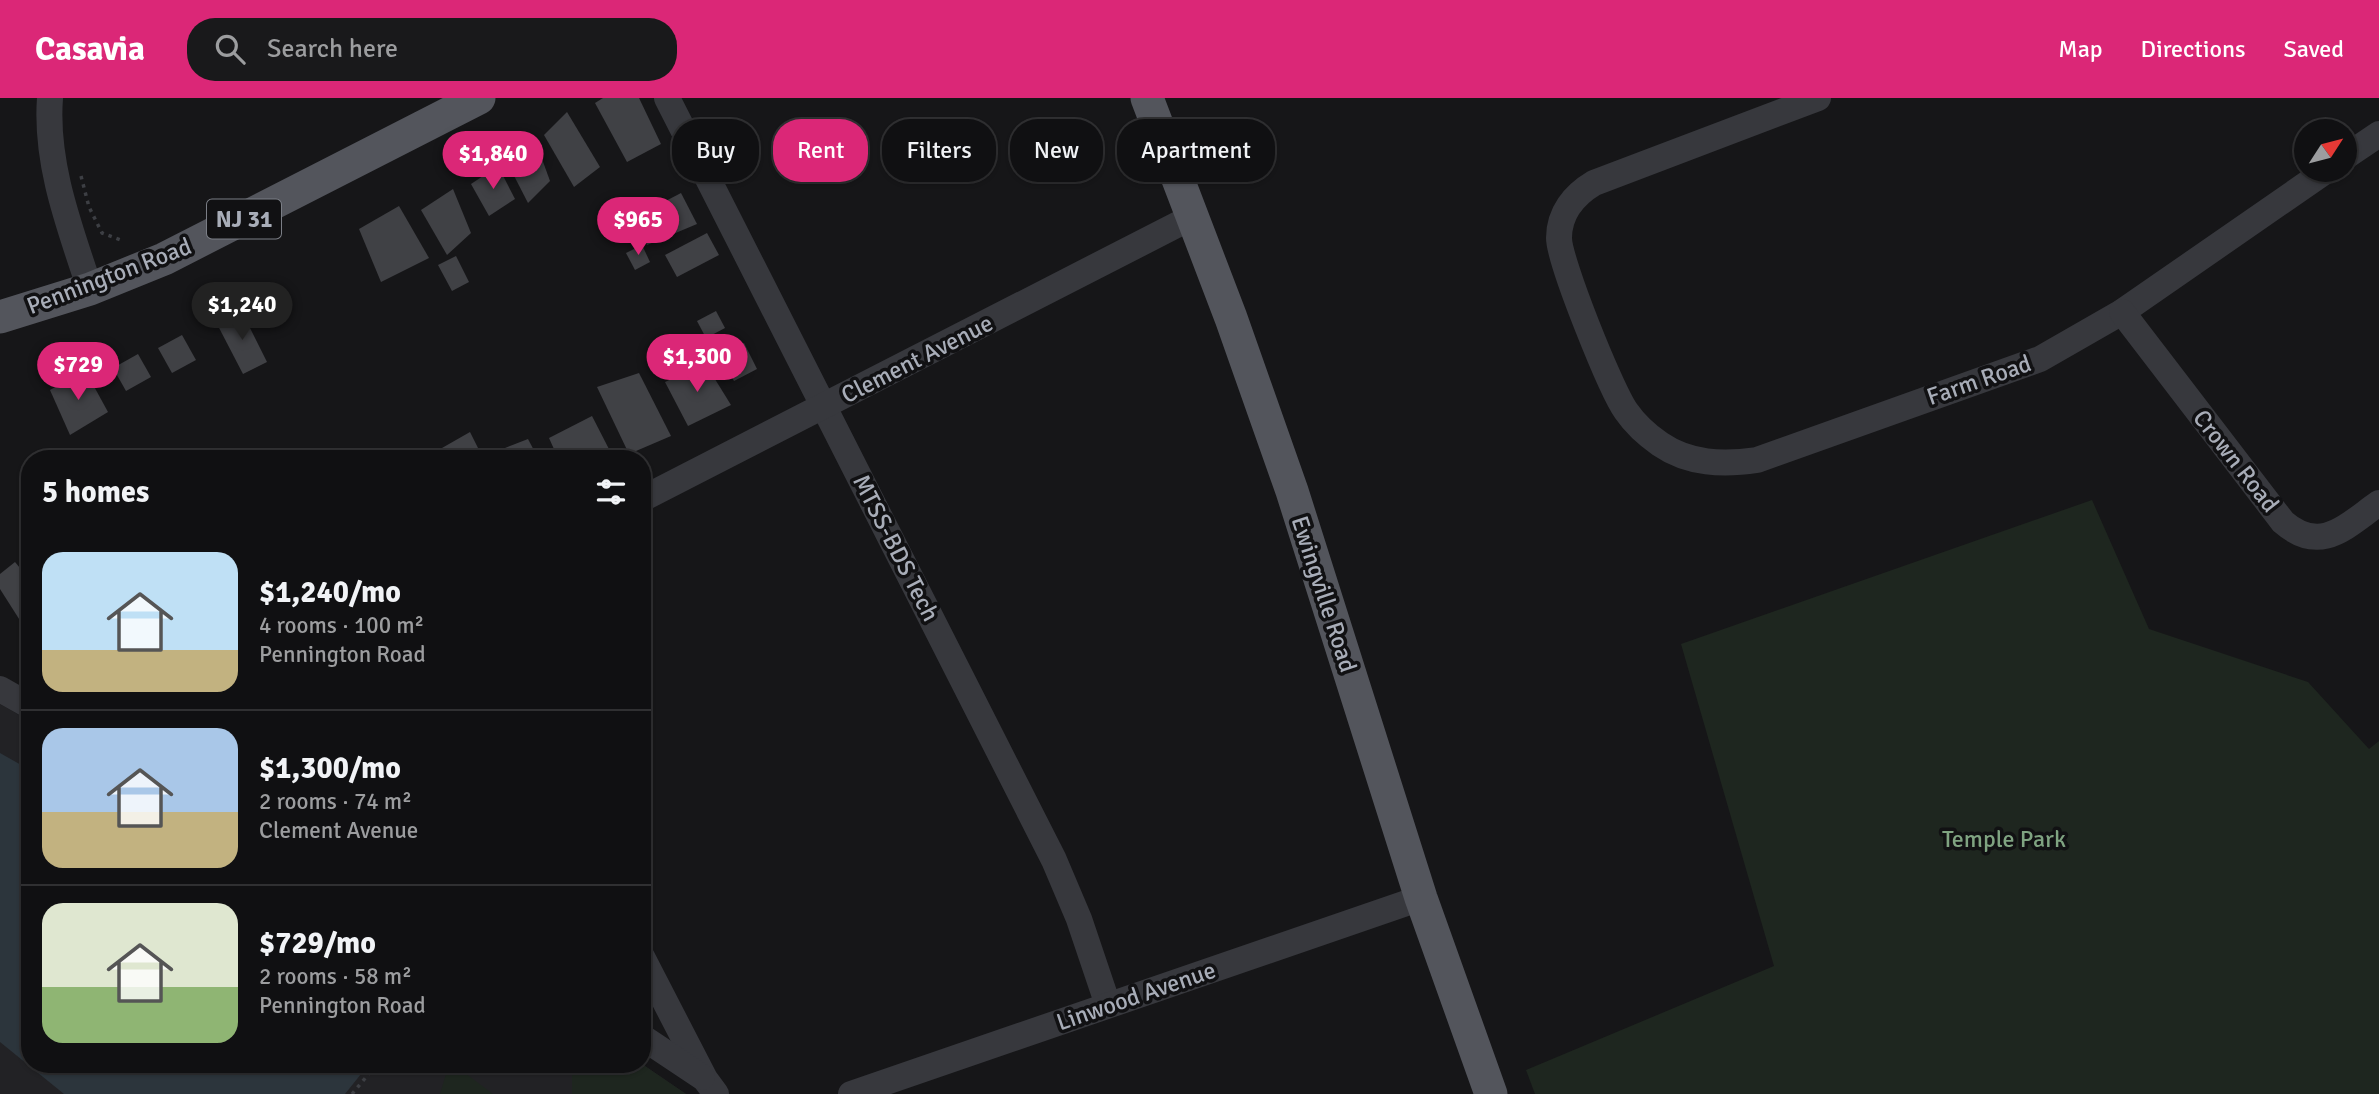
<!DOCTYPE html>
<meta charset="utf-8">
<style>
:root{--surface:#101012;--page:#19191b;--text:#f1f3f6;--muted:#9c9d9f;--line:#303032;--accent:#db2777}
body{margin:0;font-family:Signika,sans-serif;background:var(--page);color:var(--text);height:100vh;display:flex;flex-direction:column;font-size:26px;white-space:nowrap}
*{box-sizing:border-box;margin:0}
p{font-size:23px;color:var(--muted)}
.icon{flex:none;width:38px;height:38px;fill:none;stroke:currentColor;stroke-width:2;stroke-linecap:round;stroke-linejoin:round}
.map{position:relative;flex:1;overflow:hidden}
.details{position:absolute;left:21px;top:352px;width:630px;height:623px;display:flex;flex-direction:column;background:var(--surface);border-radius:28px;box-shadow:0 2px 5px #0004,0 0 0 2px var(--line)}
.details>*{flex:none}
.banner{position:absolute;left:672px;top:21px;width:665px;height:63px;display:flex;gap:14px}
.needle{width:46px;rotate:54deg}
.buttons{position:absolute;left:2294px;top:21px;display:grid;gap:14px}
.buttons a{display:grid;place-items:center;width:63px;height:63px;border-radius:50%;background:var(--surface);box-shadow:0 2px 5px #0004,0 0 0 2px var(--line);font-size:35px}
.price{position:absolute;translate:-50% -60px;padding:0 16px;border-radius:24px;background:var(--accent);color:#fff;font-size:23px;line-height:46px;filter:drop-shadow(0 2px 4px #0008)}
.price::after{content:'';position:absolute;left:50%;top:42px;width:21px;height:16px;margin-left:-10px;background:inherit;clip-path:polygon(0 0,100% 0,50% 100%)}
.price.on{background:#222;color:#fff}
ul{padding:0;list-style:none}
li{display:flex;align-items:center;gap:21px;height:175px;padding:0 21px}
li+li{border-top:2px solid var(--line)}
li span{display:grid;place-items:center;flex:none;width:196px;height:140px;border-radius:21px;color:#555}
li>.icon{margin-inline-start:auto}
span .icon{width:84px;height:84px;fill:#fffc;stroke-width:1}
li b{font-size:30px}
h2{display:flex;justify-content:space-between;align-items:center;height:84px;padding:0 21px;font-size:30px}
.pill{padding:0 24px;border-radius:28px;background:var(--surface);box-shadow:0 2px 5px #0004,0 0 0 2px var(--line);font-size:24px;line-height:63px}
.pill.on{background:var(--accent);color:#fff}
header{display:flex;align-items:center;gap:42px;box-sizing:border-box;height:98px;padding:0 35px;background:var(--accent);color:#fff}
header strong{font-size:33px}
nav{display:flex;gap:38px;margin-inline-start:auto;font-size:24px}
.search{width:490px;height:63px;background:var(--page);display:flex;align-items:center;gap:18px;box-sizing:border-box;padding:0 24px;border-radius:28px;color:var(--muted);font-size:26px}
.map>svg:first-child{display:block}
.built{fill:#222225}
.green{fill:#1e261f}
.water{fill:#2c353c}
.building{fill:#404145}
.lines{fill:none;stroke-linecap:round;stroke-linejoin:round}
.path{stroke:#3d3f44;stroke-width:3.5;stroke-dasharray:3.5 5;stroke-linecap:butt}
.minor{stroke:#37383d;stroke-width:26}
.major{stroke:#53555c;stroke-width:33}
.labels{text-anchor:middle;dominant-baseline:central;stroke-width:7;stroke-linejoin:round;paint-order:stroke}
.shield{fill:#111113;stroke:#7b7e86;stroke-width:2}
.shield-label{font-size:23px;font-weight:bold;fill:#a8adb8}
.street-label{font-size:24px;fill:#a8adb8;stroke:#111113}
.park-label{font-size:24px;fill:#7fa381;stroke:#111113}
</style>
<header>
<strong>Casavia</strong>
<div class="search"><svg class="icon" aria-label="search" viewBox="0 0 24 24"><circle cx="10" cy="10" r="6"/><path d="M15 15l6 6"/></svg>Search here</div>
<nav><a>Map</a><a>Directions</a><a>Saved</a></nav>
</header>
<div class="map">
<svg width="2379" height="996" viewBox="0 0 2379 996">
<rect width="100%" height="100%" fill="#161618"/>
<path class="built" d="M0 606 30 623V966H642L686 996H0Z"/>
<g class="green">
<path d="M2092 402 2149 531 2308 584 2369 651 2379 643V996H1535L1526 972 1774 868 1681 546Z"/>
<path d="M449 966H453L493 996H440Z"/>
<path d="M572 966H642L686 996H572Z"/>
</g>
<path class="water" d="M0 655 30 672V966H369L345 996H64L0 944Z"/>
<g class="building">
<path d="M603 0H639L661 46 627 64 595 5Z"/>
<path d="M567 14 600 69 574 89 544 37Z"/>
<path d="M538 50 550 83 528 105 508 66Z"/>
<path d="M498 68 515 101 489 118 471 86Z"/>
<path d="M453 91 471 135 447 157 421 112Z"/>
<path d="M681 95 697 126 647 147 635 119Z"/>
<path d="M399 108 429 160 381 184 359 131Z"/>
<path d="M707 135 719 157 677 179 665 157Z"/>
<path d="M642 147 650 164 635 172 626 155Z"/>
<path d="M456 158 469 184 452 193 438 167Z"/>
<path d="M241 212 267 264 243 276 216 224Z"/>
<path d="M716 213 725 230 706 240 697 223Z"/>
<path d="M182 237 196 262 172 275 158 250Z"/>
<path d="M744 245 757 271 734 283 720 257Z"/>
<path d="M138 256 151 279 126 293 113 270Z"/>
<path d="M705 265 731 307 688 328 665 284Z"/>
<path d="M85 272 108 314 70 337 50 292Z"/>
<path d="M639 275 671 338 629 356 597 289Z"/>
<path d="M592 318 611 355 596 360H558L549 340Z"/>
<path d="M470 334 482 358 438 360 435 354Z"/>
<path d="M528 341 538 360H509L505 350Z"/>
<path d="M15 464 30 482V519L21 524 0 491V476Z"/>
</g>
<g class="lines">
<g class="path">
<path d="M81 78 89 109 102 135 123 143"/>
<path d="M352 996 377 966"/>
</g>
<g class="minor">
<path d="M50 0C45 66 70 130 90 191"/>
<path d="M667 0 1054 762 1079 821 1108 907"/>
<path d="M1818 0 1594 85C1574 97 1559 115 1559 140 1559 163 1611 292 1626 313 1635 326 1647 337 1660 346 1689 366 1723 367 1757 362L2040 261 2122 214 2327 72"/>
<path d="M2345 59 2379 36"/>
<path d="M2122 214 2283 424C2321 457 2346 428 2379 405"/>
<path d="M642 401 1192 119"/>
<path d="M0 591 30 608"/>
<path d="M642 859 705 981 716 996"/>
<path d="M642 939 702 979"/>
<path d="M851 996 1421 800"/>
</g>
<g class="major">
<path d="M1147 0 1231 220 1292 393 1421 800 1491 996"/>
<path d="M0 219 90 191 164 161 479 0"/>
</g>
</g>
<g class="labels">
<rect class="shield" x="207" y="101.5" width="74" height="39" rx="5"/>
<g class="shield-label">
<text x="244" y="121">NJ 31</text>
</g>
<g class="street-label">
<text transform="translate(109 178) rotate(-21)">Pennington Road</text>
<text transform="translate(917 261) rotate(-27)">Clement Avenue</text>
<text transform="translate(1979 282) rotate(-19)">Farm Road</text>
<text transform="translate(2236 363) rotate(52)">Crown Road</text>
<text transform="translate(896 450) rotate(63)">MTSS-BDS Tech</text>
<text transform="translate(1324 496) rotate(72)">Ewingville Road</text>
<text transform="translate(1136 898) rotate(-19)">Linwood Avenue</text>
</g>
<g class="park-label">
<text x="2004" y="741">Temple Park</text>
</g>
</g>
</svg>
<div class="buttons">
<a><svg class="needle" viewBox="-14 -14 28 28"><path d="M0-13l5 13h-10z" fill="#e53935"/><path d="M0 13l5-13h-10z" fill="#9c9d9f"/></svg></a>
</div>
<b class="price" style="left:493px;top:93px">$1,840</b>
<b class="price" style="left:638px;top:159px">$965</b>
<b class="price on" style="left:242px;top:244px">$1,240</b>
<b class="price" style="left:697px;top:296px">$1,300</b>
<b class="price" style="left:78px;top:304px">$729</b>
<div class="banner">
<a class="pill">Buy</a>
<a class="pill on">Rent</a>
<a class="pill">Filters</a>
<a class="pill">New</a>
<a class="pill">Apartment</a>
</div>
<section class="details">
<h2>5 homes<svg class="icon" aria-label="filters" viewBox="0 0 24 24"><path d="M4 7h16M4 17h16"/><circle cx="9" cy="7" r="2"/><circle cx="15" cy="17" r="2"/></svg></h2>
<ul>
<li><span style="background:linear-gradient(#bfe0f5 70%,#c2b280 0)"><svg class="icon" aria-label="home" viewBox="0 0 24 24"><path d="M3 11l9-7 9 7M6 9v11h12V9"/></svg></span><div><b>$1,240/mo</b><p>4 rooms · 100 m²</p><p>Pennington Road</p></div></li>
<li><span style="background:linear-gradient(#a9c7e8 60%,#c2b280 0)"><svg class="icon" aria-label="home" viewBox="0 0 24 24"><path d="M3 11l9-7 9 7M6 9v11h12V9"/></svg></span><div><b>$1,300/mo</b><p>2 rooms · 74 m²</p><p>Clement Avenue</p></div></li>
<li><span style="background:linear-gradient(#dfe7d0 60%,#8fb573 0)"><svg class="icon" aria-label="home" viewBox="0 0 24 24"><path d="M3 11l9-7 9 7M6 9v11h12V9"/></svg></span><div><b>$729/mo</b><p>2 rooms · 58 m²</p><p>Pennington Road</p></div></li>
</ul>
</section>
</div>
